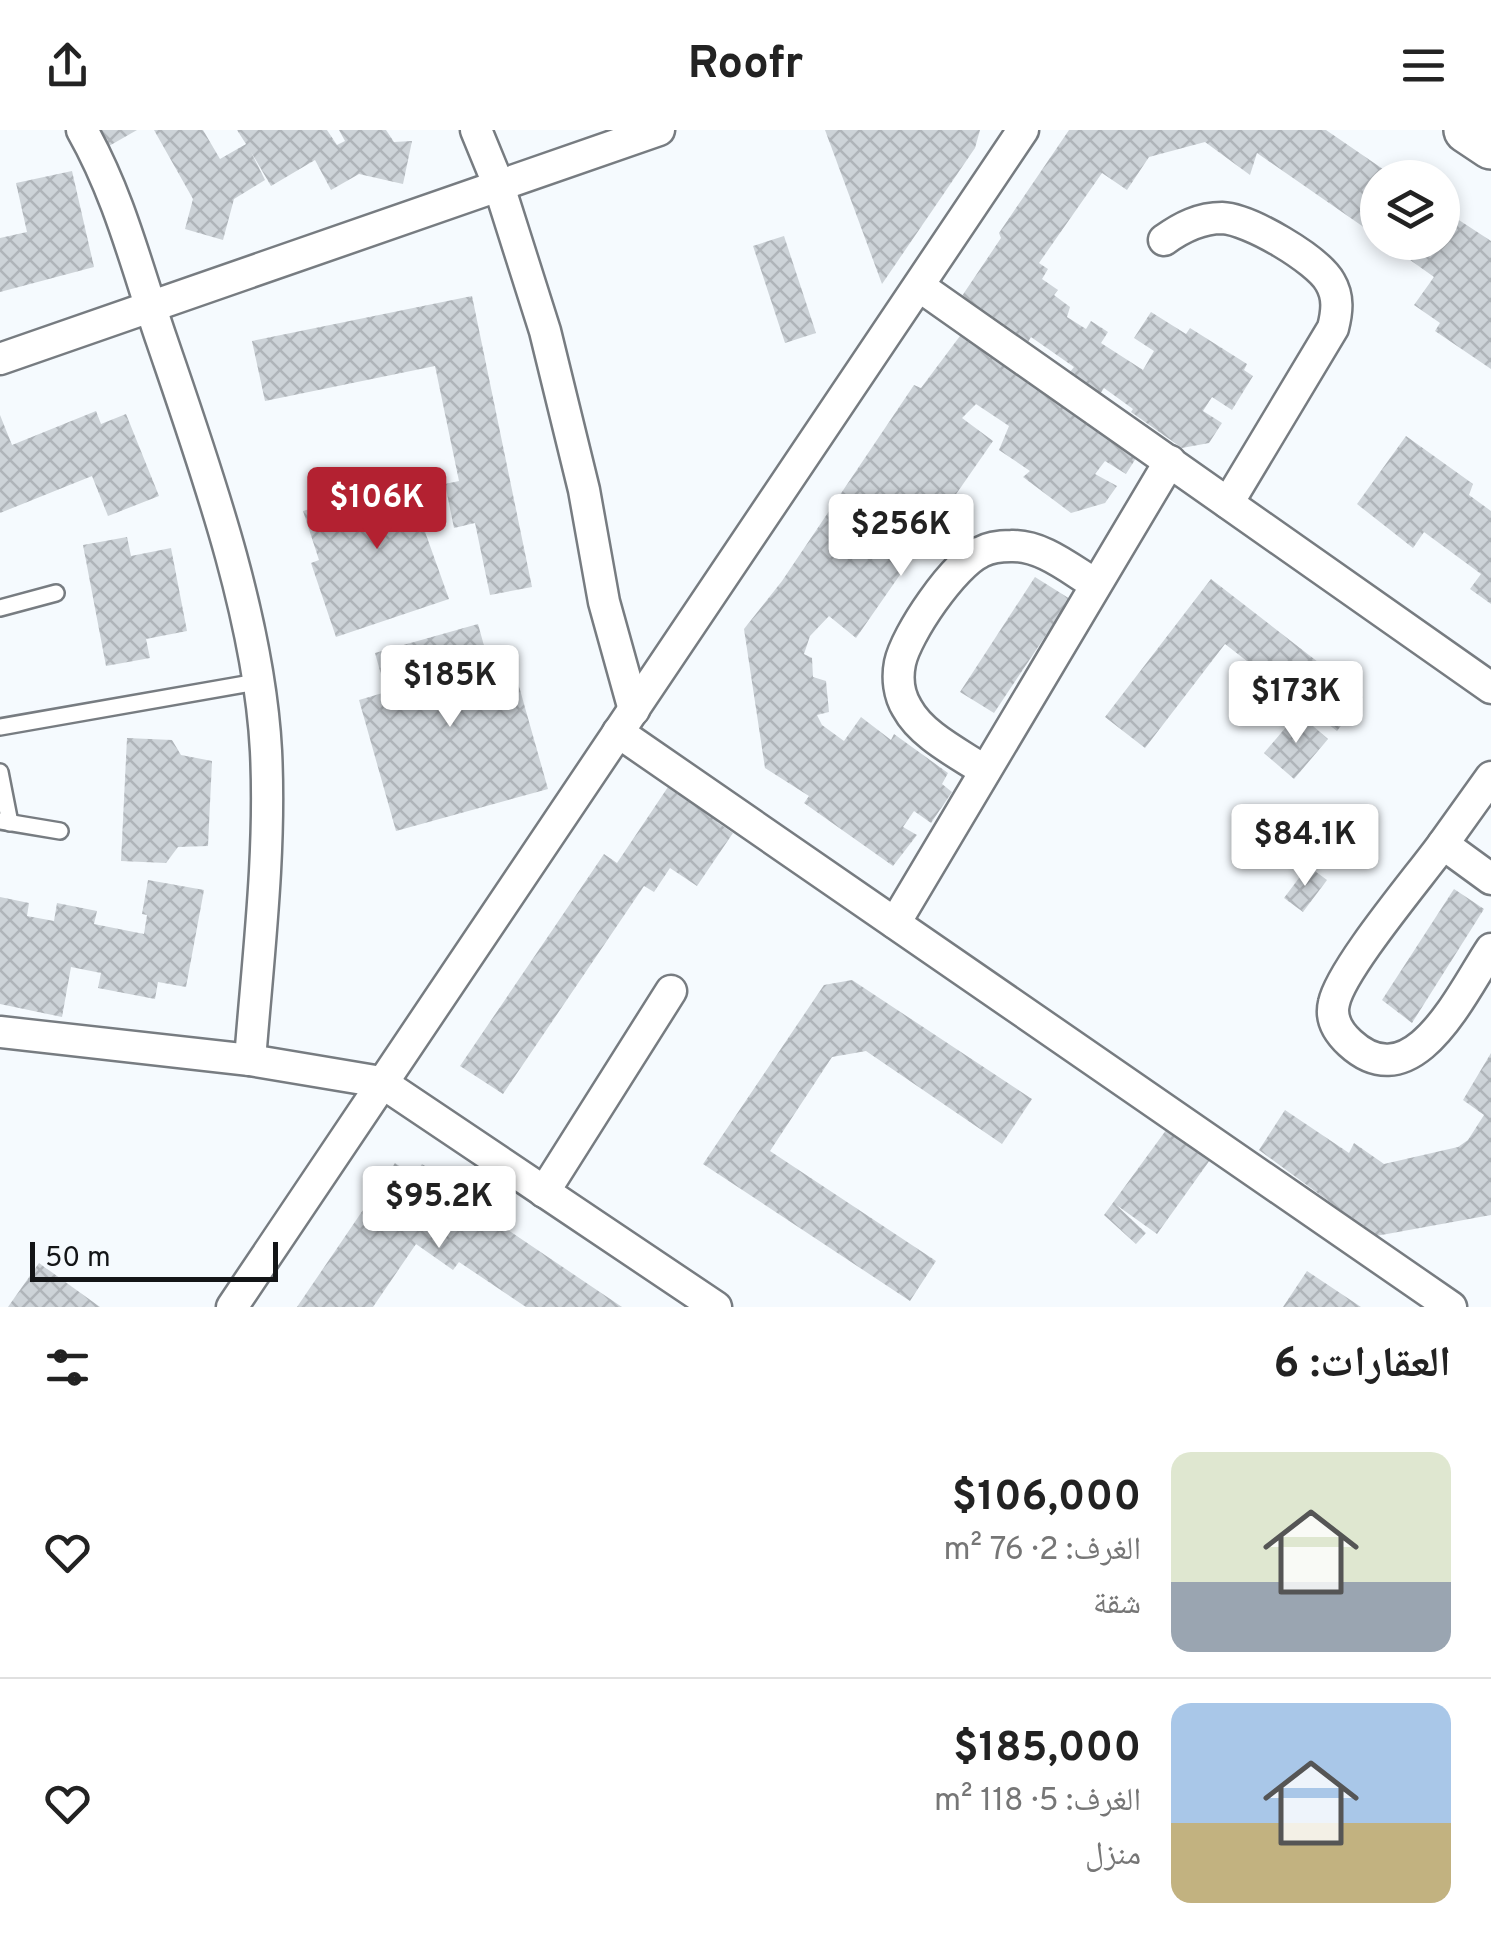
<!DOCTYPE html>
<html lang="ar">
<meta charset="utf-8">
<style>
:root{--surface:#fff;--page:#f6f6f6;--text:#222;--muted:#767676;--line:#e0e0e0;--accent:#b32131}
body{margin:0;font-family:Overpass,"Noto Naskh Arabic",sans-serif;background:var(--page);color:var(--text);direction:rtl;height:100vh;display:flex;flex-direction:column;font-size:38px;white-space:nowrap}
*{box-sizing:border-box;margin:0}
p{font-size:32px;color:var(--muted)}
.icon{flex:none;width:55px;height:55px;fill:none;stroke:currentColor;stroke-width:2;stroke-linecap:round;stroke-linejoin:round}
.map{position:relative;height:1177px;overflow:hidden;direction:ltr}
.drawer{display:flex;flex-direction:column;background:var(--surface);flex:1}
.drawer>*{flex:none}
.buttons{position:absolute;left:1360px;top:30px;display:grid;gap:20px}
.buttons a{display:grid;place-items:center;width:100px;height:100px;border-radius:50%;background:var(--surface);box-shadow:0 5px 15px #0003;font-size:50px}
.scale{position:absolute;left:30px;bottom:25px;width:248px;box-sizing:border-box;padding-left:10px;border:5px solid #131517;border-top:0;font-size:28px;line-height:35px;white-space:nowrap;color:#131517;-webkit-text-stroke:8px #f5fafe;paint-order:stroke}
.price{position:absolute;translate:-50% -85px;padding:0 22px;border-radius:10px;background:#fff;color:#222;font-size:32px;line-height:65px;filter:drop-shadow(0 2px 5px #0008)}
.price::after{content:'';position:absolute;left:50%;top:60px;width:30px;height:22px;margin-left:-15px;background:inherit;clip-path:polygon(0 0,100% 0,50% 100%)}
.price.active{background:var(--accent);color:#fff}
ul{padding:0;list-style:none}
li{display:flex;align-items:center;gap:30px;height:250px;padding:0 40px}
li+li{border-top:2px solid var(--line)}
li span{display:grid;place-items:center;flex:none;width:280px;height:200px;border-radius:20px;color:#555}
li>.icon{margin-inline-start:auto}
span .icon{width:120px;height:120px;fill:#fffc;stroke-width:1}
li b{font-size:42px}
h2{display:flex;justify-content:space-between;align-items:center;height:120px;padding:0 40px;font-size:42px}
header{display:flex;justify-content:space-between;align-items:center;height:130px;padding:0 40px;background:var(--surface);font-size:45px;font-weight:700}
.map>svg:first-child{display:block}
.building{fill:url(#building-cross-hatch)}
.lines{fill:none;stroke-linecap:round;stroke-linejoin:round}
.lane-casing{stroke:#777c81;stroke-width:20}
.street-casing{stroke:#777c81;stroke-width:35}
.secondary-casing{stroke:#777c81;stroke-width:50}
.lane{stroke:#fff;stroke-width:15}
.street{stroke:#fff;stroke-width:30}
.secondary{stroke:#fff;stroke-width:45}
</style>
<header><svg class="icon" aria-label="menu" viewBox="0 0 24 24"><path d="M4 6h16M4 12h16M4 18h16"/></svg>Roofr<svg class="icon" aria-label="share" viewBox="0 0 24 24"><path d="M12 15V3M7 8l5-5 5 5M5 13v7h14v-7"/></svg></header>
<div class="map">
<svg width="1491" height="1177" viewBox="0 0 1491 1177">
<defs>
<pattern id="building-cross-hatch" width="8" height="8" patternUnits="userSpaceOnUse" patternTransform="scale(2.5)"><rect width="8" height="8" fill="#cdd3d8"/><path d="M0 0l8 8M0 8l8-8" fill="none" stroke="#afb4b9"/></pattern>
</defs>
<rect width="100%" height="100%" fill="#f5fafe"/>
<g class="building">
<path d="M100 0H137L109 16Z"/>
<path d="M154 0H203L220 29 246 14 237 0H327L337 15 345 11 339 0H386L394 12 412 11 403 54 359 44 331 60 315 30 271 56 251 22 265 50 234 69 223 110 185 99 193 69Z"/>
<path d="M825 0H980L975 18 882 154Z"/>
<path d="M1069 0H1326L1396 48H1378V107L1257 23 1250 45 1205 12 1149 27 1127 60 1102 43 1039 133 1048 139 1042 149 1058 160 1054 165 1070 177 1067 187 1086 199 1091 191 1108 202 1101 213 1143 240 1154 221 1134 208 1151 182 1186 204 1190 198 1247 234 1244 240 1253 246 1232 280 1212 267 1203 281 1222 293 1209 313 1182 318 1131 282 1133 279 1104 258 1100 264 1070 242 1074 237 1031 207 1028 212 962 166 1001 108 999 103Z"/>
<path d="M72 41 94 137 0 162V108L27 102 16 53Z"/>
<path d="M1442 79 1491 111V239L1435 201 1440 193 1414 175 1434 147 1385 112H1442Z"/>
<path d="M784 106 816 203 785 213 753 116Z"/>
<path d="M472 166 532 457 490 465 475 393 454 398 445 354 459 351 435 236 265 271 252 211Z"/>
<path d="M963 202 1138 325 1126 344 1105 331 1095 344 1117 356 1105 373 1071 383 1023 347 1030 341 999 320 1009 296 976 274 962 288 993 311 856 508 829 486 810 506 804 524 812 528 813 547 826 551 829 582 817 585 822 595 844 611 861 587 891 610 894 604 948 643 942 654 952 662 931 693 914 681 903 697 917 705 893 736 804 673 809 666 765 638 744 499 782 451 914 255 921 258Z"/>
<path d="M96 281 101 294 126 284 159 366 108 386 92 346 0 383V285L12 315Z"/>
<path d="M1406 306 1473 354 1469 365 1491 381V474L1470 459 1481 444 1424 402 1413 418 1357 374Z"/>
<path d="M426 337 445 392 424 399 449 469 336 507 311 433 319 430 303 381 323 375 322 371Z"/>
<path d="M127 407 131 426 171 418 187 501 146 509 150 528 106 536 83 415Z"/>
<path d="M1035 447 1070 469 994 583 960 562Z"/>
<path d="M1211 449 1363 567 1337 601 1225 514 1145 618 1105 587Z"/>
<path d="M478 494 491 541 513 535 548 659 396 701 359 570 386 562 375 523Z"/>
<path d="M1298 583 1328 609 1294 649 1264 623Z"/>
<path d="M127 608 172 610 181 625 212 631 208 716 178 717 166 733 121 731Z"/>
<path d="M670 654 723 683 717 692 733 703 697 756 670 738 654 762 644 756 503 964 460 936 604 724 617 733Z"/>
<path d="M1308 736 1327 750 1303 782 1284 768Z"/>
<path d="M148 750 204 760 186 857 158 852 155 869 98 858 101 843 71 837 62 887 0 874V767L29 773 27 786 54 791 57 773 97 781 94 794 144 804 147 785 142 784Z"/>
<path d="M1454 759 1484 779 1412 893 1382 870Z"/>
<path d="M852 850 1032 969 1002 1014 866 921 832 927 770 1021 936 1131 910 1171 703 1034 824 855Z"/>
<path d="M1491 923V1085L1376 1106 1259 1020 1285 980 1349 1023 1354 1013 1384 1034 1458 1017 1468 1010 1484 985 1463 970Z"/>
<path d="M1172 992 1215 1023 1157 1104 1115 1074 1146 1103 1136 1114 1104 1085Z"/>
<path d="M395 1033 414 1046 422 1034 445 1049 435 1063 454 1075 459 1067 477 1079 469 1091 485 1101 493 1090 622 1177H526L459 1132 453 1140 416 1114 373 1177H297Z"/>
<path d="M39 1133 100 1177H8Z"/>
<path d="M1307 1141 1361 1177H1283Z"/>
</g>
<g class="lines">
<g class="lane-casing">
<g id="lane">
<path d="M0 478 56 463"/>
<path d="M0 597 257 552"/>
<path d="M0 642 10 693"/>
<path d="M0 691 60 701"/>
</g>
</g>
<g class="street-casing">
<g id="street">
<path d="M82 0C120 67 137 139 162 211 205 337 259 487 266 621 271 724 258 827 250 930"/>
<path d="M476 0 499 56 545 201 584 360 604 472 634 580"/>
<path d="M1164 110C1182 97 1200 88 1222 88 1249 89 1317 129 1330 152 1339 167 1337 182 1333 198L1228 373"/>
<path d="M919 156 1491 558"/>
<path d="M0 229 659 0"/>
<path d="M618 602 1451 1177"/>
<path d="M985 641C960 624 922 606 907 578 899 565 897 548 900 533 906 504 954 434 981 422 990 417 1001 416 1011 416 1042 415 1070 439 1095 454"/>
<path d="M1443 714 1491 647"/>
<path d="M1491 749 1443 714C1419 747 1341 839 1334 873 1330 889 1338 902 1350 913 1413 971 1461 864 1491 819"/>
<path d="M895 793 1170 331"/>
<path d="M0 902 250 930 381 952 716 1177"/>
<path d="M544 1062 671 861"/>
<path d="M232 1177 1023 0"/>
</g>
</g>
<g class="secondary-casing">
<path id="secondary" d="M1467 0 1491 16"/>
</g>
<use href="#lane" class="lane"/>
<use href="#street" class="street"/>
<use href="#secondary" class="secondary"/>
</g>
</svg>
<div class="buttons">
<a><svg class="icon" aria-label="layers" viewBox="0 0 24 24"><path d="M12 4l9 5-9 5-9-5zM3 14l9 5 9-5"/></svg></a>
</div>
<div class="scale">50 m</div>
<b class="price active" style="left:377px;top:422px">$106K</b>
<b class="price" style="left:901px;top:449px">$256K</b>
<b class="price" style="left:450px;top:600px">$185K</b>
<b class="price" style="left:1296px;top:616px">$173K</b>
<b class="price" style="left:1305px;top:759px">$84.1K</b>
<b class="price" style="left:439px;top:1121px">$95.2K</b>
</div>
<section class="drawer">
<h2>العقارات: 6<svg class="icon" aria-label="filters" viewBox="0 0 24 24"><path d="M4 7h16M4 17h16"/><circle cx="9" cy="7" r="2"/><circle cx="15" cy="17" r="2"/></svg></h2>
<ul>
<li><span style="background:linear-gradient(#dfe7d0 65%,#9aa5b1 0)"><svg class="icon" aria-label="home" viewBox="0 0 24 24"><path d="M3 11l9-7 9 7M6 9v11h12V9"/></svg></span><div><b>$106,000</b><p>الغرف: 2 · 76 m²</p><p>شقة</p></div><svg class="icon" aria-label="heart" viewBox="0 0 24 24"><path d="M12 20l-8-8c-3-5 5-10 8-4 3-6 11-1 8 4z"/></svg></li>
<li><span style="background:linear-gradient(#a9c7e8 60%,#c2b280 0)"><svg class="icon" aria-label="home" viewBox="0 0 24 24"><path d="M3 11l9-7 9 7M6 9v11h12V9"/></svg></span><div><b>$185,000</b><p>الغرف: 5 · 118 m²</p><p>منزل</p></div><svg class="icon" aria-label="heart" viewBox="0 0 24 24"><path d="M12 20l-8-8c-3-5 5-10 8-4 3-6 11-1 8 4z"/></svg></li>
</ul>
</section>
